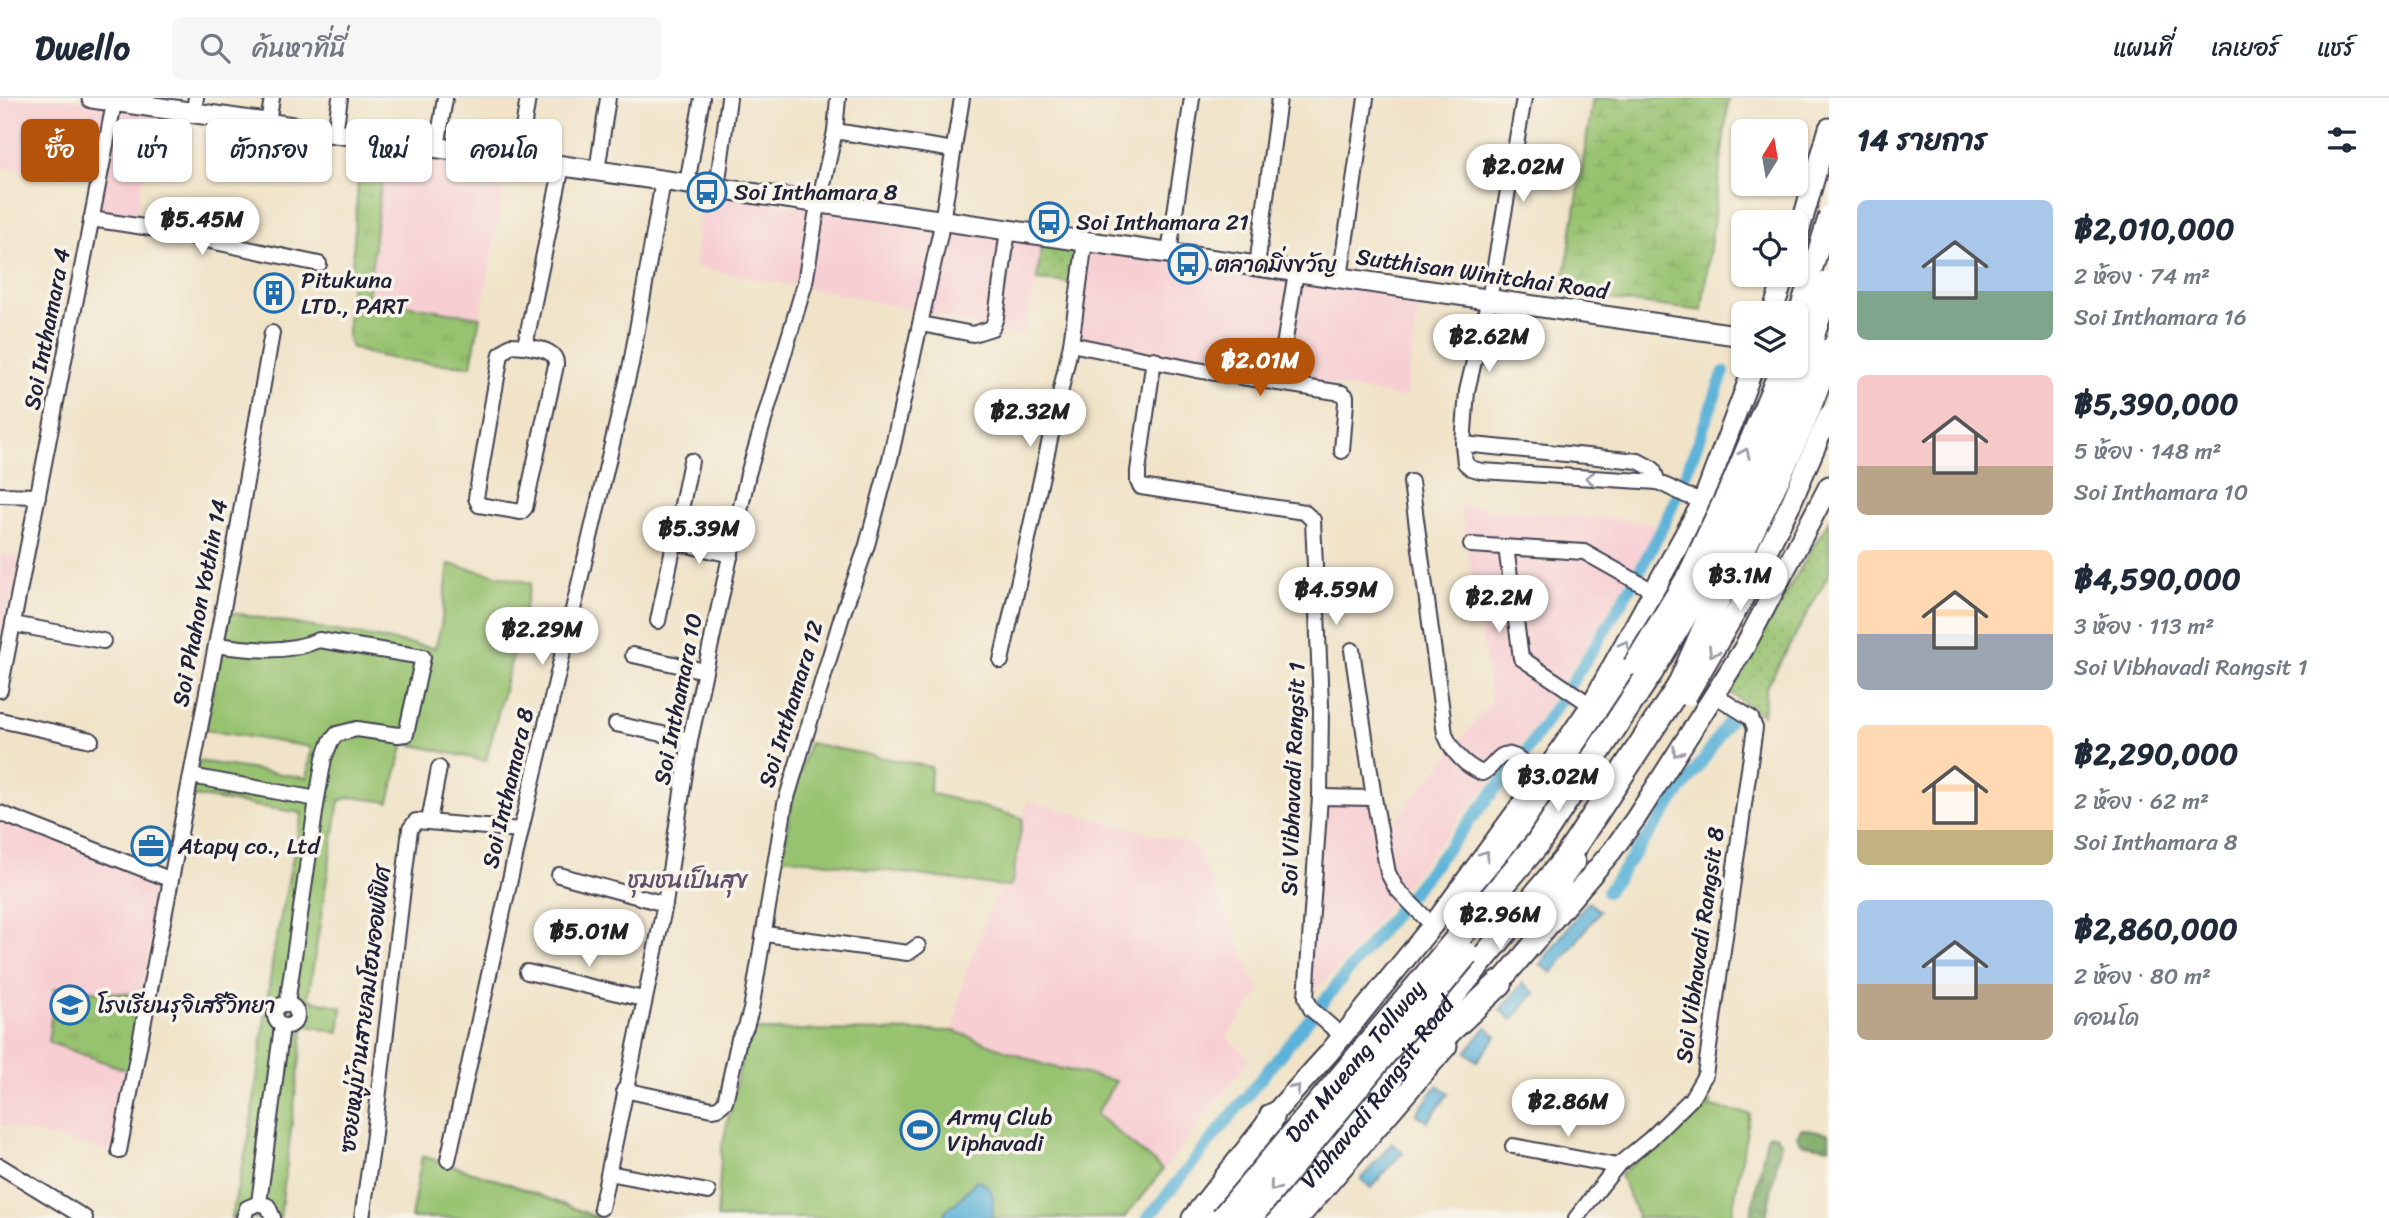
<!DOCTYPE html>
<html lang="th">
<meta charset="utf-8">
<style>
:root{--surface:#fff;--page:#f6f6f7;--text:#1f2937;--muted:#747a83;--line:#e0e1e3;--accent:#b45309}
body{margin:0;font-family:Sriracha,"Playpen Sans Thai",sans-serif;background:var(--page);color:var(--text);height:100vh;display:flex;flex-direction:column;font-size:26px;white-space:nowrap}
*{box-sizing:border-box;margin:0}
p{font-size:23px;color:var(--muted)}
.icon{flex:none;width:38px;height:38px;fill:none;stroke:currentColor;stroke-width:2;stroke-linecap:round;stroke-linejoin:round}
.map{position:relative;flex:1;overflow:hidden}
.side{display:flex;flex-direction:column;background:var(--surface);width:560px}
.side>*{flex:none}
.banner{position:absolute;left:21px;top:21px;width:665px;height:63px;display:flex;gap:14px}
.needle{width:46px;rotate:11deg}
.buttons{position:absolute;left:1731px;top:21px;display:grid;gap:14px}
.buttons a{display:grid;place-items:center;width:77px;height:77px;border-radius:10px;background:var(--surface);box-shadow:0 2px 5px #0004;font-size:35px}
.price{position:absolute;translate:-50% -60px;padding:0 16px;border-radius:24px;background:#fff;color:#222;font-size:23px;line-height:46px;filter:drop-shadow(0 2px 4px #0008)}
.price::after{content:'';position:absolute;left:50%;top:42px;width:21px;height:16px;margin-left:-10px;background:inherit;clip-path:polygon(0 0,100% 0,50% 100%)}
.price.active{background:var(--accent);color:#fff}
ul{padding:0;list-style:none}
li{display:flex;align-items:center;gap:21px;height:175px;padding:0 28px}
li span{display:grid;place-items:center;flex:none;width:196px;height:140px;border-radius:10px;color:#555}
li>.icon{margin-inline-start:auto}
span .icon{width:84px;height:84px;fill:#fffc;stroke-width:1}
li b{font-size:30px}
h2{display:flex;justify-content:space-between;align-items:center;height:84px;padding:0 28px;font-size:30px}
.chip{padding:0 24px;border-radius:10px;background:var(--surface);box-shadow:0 2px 5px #0004;font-size:24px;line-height:63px}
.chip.active{background:var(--accent);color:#fff}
header{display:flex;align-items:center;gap:42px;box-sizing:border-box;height:98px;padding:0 35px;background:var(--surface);border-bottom:2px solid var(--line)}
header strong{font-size:33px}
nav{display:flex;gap:38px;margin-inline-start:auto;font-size:24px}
.search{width:490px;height:63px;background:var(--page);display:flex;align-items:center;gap:18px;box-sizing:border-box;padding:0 24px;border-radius:10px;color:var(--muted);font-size:26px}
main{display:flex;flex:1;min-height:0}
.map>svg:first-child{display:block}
.built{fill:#f7cfd3}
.grass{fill:url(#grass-tufts);stroke:#5c7255;stroke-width:2}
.forest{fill:url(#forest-crowns);stroke:#4e654e;stroke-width:2}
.wetland{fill:url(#wetland-marsh);stroke:#5c7255;stroke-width:2}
.park{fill:url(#park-dots);stroke:#5c7255;stroke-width:2}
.garden{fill:#97c26f;stroke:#5c7255;stroke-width:2}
.water{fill:#5bb2d8;stroke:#3e6a8a;stroke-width:2}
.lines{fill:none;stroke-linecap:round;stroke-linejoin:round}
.canal{stroke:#5bb2d8;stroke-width:12}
.street-casing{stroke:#413f50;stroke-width:18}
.secondary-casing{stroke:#413f50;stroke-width:23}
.highway-casing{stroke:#413f50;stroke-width:28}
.street{stroke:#fff;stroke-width:14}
.secondary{stroke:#fff;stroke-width:19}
.highway{stroke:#fff;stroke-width:24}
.secondary-bridge-casing{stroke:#413f50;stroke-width:23;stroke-linecap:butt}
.highway-bridge-casing{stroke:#413f50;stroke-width:28;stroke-linecap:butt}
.secondary-bridge{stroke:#fff;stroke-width:19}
.highway-bridge{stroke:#fff;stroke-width:24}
.oneway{stroke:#9c9ca7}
.labels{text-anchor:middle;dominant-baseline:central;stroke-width:7;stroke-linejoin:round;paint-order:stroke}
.poi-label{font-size:23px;fill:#22223b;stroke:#f7f3e8;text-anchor:start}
.street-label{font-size:23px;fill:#22223b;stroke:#f7f3e8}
.neighbourhood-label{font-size:24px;fill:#64516d;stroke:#f7f3e8}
</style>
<header>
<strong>Dwello</strong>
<div class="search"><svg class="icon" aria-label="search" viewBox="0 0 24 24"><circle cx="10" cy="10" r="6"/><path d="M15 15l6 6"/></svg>ค้นหาที่นี่</div>
<nav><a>แผนที่</a><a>เลเยอร์</a><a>แชร์</a></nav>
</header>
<main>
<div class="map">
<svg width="1829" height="1120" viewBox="0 0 1829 1120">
<defs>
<pattern id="grass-tufts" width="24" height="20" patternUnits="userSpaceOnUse" patternTransform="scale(1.75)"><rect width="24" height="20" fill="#97c26f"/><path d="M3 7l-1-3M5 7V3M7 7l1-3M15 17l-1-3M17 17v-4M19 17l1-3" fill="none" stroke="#82a661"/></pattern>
<pattern id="forest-crowns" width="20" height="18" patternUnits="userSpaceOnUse" patternTransform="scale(1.75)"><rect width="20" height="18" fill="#79a862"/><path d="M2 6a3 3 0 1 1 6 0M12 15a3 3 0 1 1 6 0" fill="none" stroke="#638852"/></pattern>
<pattern id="wetland-marsh" width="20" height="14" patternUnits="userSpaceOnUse" patternTransform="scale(1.75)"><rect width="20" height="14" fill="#97c26f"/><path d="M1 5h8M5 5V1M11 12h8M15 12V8" fill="none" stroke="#82a661"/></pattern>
<pattern id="park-dots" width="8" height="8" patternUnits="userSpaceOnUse" patternTransform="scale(1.75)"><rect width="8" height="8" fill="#97c26f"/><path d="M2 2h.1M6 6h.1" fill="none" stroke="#82a661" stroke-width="1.8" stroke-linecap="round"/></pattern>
</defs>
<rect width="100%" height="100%" fill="#f7f3e8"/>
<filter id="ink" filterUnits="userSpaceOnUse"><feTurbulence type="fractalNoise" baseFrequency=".0143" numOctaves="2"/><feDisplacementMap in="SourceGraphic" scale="14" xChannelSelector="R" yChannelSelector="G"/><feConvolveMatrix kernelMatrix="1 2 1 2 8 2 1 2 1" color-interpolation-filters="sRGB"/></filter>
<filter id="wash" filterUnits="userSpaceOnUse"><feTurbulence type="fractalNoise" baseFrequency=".00686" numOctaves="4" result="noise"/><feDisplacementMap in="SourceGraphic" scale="28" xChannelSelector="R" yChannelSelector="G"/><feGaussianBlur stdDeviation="1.57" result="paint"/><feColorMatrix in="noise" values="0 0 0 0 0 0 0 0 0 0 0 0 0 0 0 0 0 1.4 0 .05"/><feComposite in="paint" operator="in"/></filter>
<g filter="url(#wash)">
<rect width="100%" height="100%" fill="#f0e3c8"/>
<g class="built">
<path d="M0 0H66L157 14 135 122 98 115 104 82 2 69 0 75Z"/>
<path d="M386 46 508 66 480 219 368 201Z"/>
<path d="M703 95 1042 144 1037 182 1022 238 864 201 694 169Z"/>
<path d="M1090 150 1419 200 1405 300 1080 241 1077 236Z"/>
<path d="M1460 408 1643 424 1657 430 1600 527 1527 638 1336 872 1302 905 1316 695 1365 690 1385 735 1492 603Z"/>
<path d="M0 455 20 460 4 534 0 533Z"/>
<path d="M1027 703 1196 748 1260 894 1226 939 1250 960 1163 1072 1096 1016 1115 983 1045 967 954 933 963 882 995 800 1012 785Z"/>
<path d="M0 721 161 787 112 1054 0 1027Z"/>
</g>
<g class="grass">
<path d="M360 58 384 59 368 201 480 219 471 268C432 265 388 264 352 250L348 241V224Z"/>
<path d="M55 890 144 897 129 973 48 944Z"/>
</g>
<g class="forest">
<path d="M1801 1030 1829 1035V1050L1800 1045 1797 1038Z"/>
<path d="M1769 1036 1777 1038 1781 1044 1766 1120H1750L1767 1039Z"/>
</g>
<path class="wetland" d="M1593 0H1729L1702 213 1562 196Z"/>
<g class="park">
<path d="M1042 144 1080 151 1075 185 1037 182Z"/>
<path d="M1829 422V476L1766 590 1763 618 1728 593Z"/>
</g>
<g class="garden">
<path d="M449 466 531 485 486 663 404 645 389 704 350 699 339 703 308 901 342 909 339 935 304 927 280 1120H231L249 1039 274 852 302 715 192 698 198 663 307 680 311 649 205 632 228 514 435 550 441 528Z"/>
<path d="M809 645 931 669 930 695 1023 720 1012 785 1008 789 782 759 794 694Z"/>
<path d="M748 932 954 933 1045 967 1116 983 1096 1016 1163 1072 1124 1120H717L722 1048Z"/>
<path d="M1708 1004H1711L1710 1009 1750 1016 1731 1120H1636L1637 1116 1620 1077Z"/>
<path d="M422 1058 510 1086 599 1120H411Z"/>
</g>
<g class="water">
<path d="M1588 804 1600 813 1552 875 1540 866Z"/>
<path d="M1523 885 1535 895 1512 922 1500 912Z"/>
<path d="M1486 929 1497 938 1477 963 1466 954Z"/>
<path d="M1438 987 1449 995 1427 1024 1416 1016Z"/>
<path d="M1392 1045 1403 1054 1371 1090 1361 1081Z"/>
<path d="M976 1082C996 1087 994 1103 992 1120H944L945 1113 960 1101Z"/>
</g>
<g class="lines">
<g class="canal">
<path d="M1607 794 1704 661 1733 616"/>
<path d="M1148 1120 1525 655C1573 583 1622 510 1661 432 1686 381 1704 326 1724 274"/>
</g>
</g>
</g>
<g filter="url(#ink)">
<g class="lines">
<g class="street-casing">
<g id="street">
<path d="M1524 0 1490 196 1467 293 1463 346 1465 365 1471 370 1481 373 1658 384 1685 397 1703 403"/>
<path d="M193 15 196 0"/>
<path d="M268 25 272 0"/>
<path d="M835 33 954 52"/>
<path d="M335 35 340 0"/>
<path d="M437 50 445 0"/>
<path d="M518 61 528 0"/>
<path d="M597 73 608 0"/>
<path d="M687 86 702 0"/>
<path d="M717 90 729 0"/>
<path d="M91 121 144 129 319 166"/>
<path d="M1169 155 1192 0"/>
<path d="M1257 168 1279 0"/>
<path d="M1340 180 1366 0"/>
<path d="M921 226 973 236 992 230 996 219 1008 132"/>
<path d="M1071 246 1197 272 1342 295 1346 298V304L1342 353"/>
<path d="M525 248 511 247 501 256 476 400 479 407 521 414 525 410 556 267C557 251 537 251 525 248L562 68"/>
<path d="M1154 261 1138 373V384L1141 389 1304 414 1313 422 1321 607 1320 699 1306 899 1311 911 1342 938"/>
<path d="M1278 285 1296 174"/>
<path d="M1463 346 1638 363 1653 371 1658 384"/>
<path d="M1411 384 1445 636C1452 654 1464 667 1482 675 1491 671 1492 666 1499 660 1512 648 1532 672 1541 680"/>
<path d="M0 397 38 398"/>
<path d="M674 444 731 457"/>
<path d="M1471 447 1584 454 1655 494"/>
<path d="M1506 449 1521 560 1591 607"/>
<path d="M658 523 691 363"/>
<path d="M13 526 103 543"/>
<path d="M216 547C252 552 285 556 319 542L423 559 406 636 398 637 357 631 337 636 331 643 324 660 317 701 287 906"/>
<path d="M1352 552 1374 700"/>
<path d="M633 557 705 573"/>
<path d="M1001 563 1071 246 1085 143"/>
<path d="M0 592 115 0"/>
<path d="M0 622 91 642"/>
<path d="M616 626 690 642"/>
<path d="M191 678 317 701"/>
<path d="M1320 699 1374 700 1388 775 1396 790 1432 827"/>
<path d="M0 715 169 781"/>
<path d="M429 723 439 670"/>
<path d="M559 777 665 806"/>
<path d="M765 836 908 855 918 848"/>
<path d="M527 874 643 901"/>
<circle cx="286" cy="917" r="11"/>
<path d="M624 992 712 1011 718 1010 725 1004 739 941 746 929 751 912 785 706 842 518 867 447 890 361 940 136 962 0"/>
<path d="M1513 1048 1617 1068"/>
<path d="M119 1053 234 453 272 235"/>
<path d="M448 1062 521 732 631 266 663 83"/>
<path d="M0 1068 85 1120"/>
<path d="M609 1075 708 1094"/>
<path d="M259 1105 282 928"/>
<path d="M601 1110 665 806 690 642 748 376 805 185 816 118 835 33 838 0"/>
<path d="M244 1120 247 1110 259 1105 268 1108 273 1120"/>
<path d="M362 1120 373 1044 410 731 416 723 521 732"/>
<path d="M1576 1120 1617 1068 1650 1041 1691 1001 1705 977 1755 630 1751 620 1713 596"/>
</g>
</g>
<g class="secondary-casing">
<g id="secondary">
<path d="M92 0 1743 238"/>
<path d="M1796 145 1829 30"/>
<path d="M1772 215 1785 177"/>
<path d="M1458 805 1480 787 1516 742 1633 567"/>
<path d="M1543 824 1564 779 1575 764"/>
<path d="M1491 895 1612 753 1636 720 1744 550 1829 388"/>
<path d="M1192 1120 1272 1018 1328 956 1436 823 1541 680 1591 607 1703 403 1754 268"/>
<path d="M1299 1120 1447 948"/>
</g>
</g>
<g class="highway-casing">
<g id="highway">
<path d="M1409 971 1500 885"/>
<path d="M1255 1058 1272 1018"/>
<path d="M1207 1120 1276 1042"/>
<path id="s1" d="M1277 1120 1371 1008 1427 928 1565 762 1679 589"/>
</g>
</g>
<use href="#street" class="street"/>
<use href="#secondary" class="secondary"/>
<use href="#highway" class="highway"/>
<g class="secondary-bridge-casing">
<g id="secondary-bridge">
<path d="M1796 224 1829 117"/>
<path d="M1633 567 1687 478 1733 382 1781 268"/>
<path d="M1687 598 1740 507 1791 405 1829 317"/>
</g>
</g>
<g class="highway-bridge-casing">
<g id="highway-bridge">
<path d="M1679 589C1693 558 1706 527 1720 497 1760 415 1801 340 1829 253"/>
<path id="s2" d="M1223 1120 1537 746 1650 575 1703 486 1751 389 1797 284 1829 185"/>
<path d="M1249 1120 1466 856"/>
</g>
</g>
<use href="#secondary-bridge" class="secondary-bridge"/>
<use href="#highway-bridge" class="highway-bridge"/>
</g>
<defs><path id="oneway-chevron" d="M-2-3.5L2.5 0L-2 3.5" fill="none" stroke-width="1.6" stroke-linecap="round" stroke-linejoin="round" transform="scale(1.75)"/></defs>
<g class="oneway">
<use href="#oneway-chevron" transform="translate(1745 355) rotate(-67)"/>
<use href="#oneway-chevron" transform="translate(1590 380) rotate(-176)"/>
<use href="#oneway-chevron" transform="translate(1625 547) rotate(-61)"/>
<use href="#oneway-chevron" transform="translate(1713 554) rotate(120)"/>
<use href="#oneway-chevron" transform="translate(1677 654) rotate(122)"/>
<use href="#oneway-chevron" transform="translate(1485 757) rotate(-54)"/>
<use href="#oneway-chevron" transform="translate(1296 991) rotate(-48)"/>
<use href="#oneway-chevron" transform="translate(1274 1089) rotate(129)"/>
</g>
</g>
<defs>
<g id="bus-ring" transform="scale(2.0125)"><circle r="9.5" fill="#f7f3e8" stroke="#1f6fb2" stroke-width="1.5"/><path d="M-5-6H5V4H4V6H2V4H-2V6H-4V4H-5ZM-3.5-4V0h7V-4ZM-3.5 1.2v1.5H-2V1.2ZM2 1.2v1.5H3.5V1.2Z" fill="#1f6fb2"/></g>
<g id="building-ring" transform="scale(2.0125)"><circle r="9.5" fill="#f7f3e8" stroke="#1f6fb2" stroke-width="1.5"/><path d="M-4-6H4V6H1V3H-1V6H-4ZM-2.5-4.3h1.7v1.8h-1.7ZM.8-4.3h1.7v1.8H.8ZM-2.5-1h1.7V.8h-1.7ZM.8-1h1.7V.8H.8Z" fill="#1f6fb2"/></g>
<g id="office-ring" transform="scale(2.0125)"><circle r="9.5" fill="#f7f3e8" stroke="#1f6fb2" stroke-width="1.5"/><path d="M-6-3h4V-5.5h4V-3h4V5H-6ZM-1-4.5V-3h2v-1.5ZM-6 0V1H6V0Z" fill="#1f6fb2"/></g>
<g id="school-ring" transform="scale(2.0125)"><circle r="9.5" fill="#f7f3e8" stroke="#1f6fb2" stroke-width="1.5"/><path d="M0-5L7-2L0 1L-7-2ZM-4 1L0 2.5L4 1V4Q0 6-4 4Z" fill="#1f6fb2"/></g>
<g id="stadium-ring" transform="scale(2.0125)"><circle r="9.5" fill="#f7f3e8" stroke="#1f6fb2" stroke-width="1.5"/><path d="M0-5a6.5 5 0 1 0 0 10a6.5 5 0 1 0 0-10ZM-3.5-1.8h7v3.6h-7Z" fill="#1f6fb2"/></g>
</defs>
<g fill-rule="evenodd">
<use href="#bus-ring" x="707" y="94"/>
<use href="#bus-ring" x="1049" y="124"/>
<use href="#bus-ring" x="1188" y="166"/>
<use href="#building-ring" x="274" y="195"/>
<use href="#office-ring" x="151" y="748"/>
<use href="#school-ring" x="70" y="907"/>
<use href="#stadium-ring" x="920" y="1032"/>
</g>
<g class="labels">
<g class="poi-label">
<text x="734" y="94">Soi Inthamara 8</text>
<text x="1076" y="124">Soi Inthamara 21</text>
<text x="1215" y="166">ตลาดมิ่งขวัญ</text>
<text x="301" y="182">Pitukuna<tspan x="301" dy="26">LTD., PART</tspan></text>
<text x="178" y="748">Atapy co., Ltd</text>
<text x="97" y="907">โรงเรียนรุจิเสรีวิทยา</text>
<text x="947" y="1019">Army Club<tspan x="947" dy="26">Viphavadi</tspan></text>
</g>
<g class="street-label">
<text transform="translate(1482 176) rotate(8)">Sutthisan Winitchai Road</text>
<text transform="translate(47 231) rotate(-79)">Soi Inthamara 4</text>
<text transform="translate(200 505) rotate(-79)">Soi Phahon Yothin 14</text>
<text transform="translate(678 601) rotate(-79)">Soi Inthamara 10</text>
<text transform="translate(791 606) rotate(-73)">Soi Inthamara 12</text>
<text transform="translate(1293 681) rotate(-88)">Soi Vibhavadi Rangsit 1</text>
<text transform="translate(508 690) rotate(-77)">Soi Inthamara 8</text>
<text transform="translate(1700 847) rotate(-82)">Soi Vibhavadi Rangsit 8</text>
<text transform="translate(365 911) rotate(-83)">ซอยหมู่บ้านสายลมโฮมออฟฟิศ</text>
<text stroke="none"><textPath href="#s2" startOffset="205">Don Mueang Tollway</textPath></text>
<text stroke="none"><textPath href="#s1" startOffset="161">Vibhavadi Rangsit Road</textPath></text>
</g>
<g class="neighbourhood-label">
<text x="688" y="782">ชุมชนเป็นสุข</text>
</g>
</g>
</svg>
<div class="buttons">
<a><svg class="needle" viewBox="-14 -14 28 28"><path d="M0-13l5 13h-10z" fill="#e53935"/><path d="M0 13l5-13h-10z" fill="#747a83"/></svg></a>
<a><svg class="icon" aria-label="locate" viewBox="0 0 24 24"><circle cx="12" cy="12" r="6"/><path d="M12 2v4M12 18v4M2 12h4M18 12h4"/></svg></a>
<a><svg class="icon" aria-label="layers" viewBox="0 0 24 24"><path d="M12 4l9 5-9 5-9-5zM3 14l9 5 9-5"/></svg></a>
</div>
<b class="price" style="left:1523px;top:106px">฿2.02M</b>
<b class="price" style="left:202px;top:159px">฿5.45M</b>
<b class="price" style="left:1489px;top:276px">฿2.62M</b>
<b class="price active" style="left:1260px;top:300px">฿2.01M</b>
<b class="price" style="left:1030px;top:351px">฿2.32M</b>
<b class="price" style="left:699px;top:468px">฿5.39M</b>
<b class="price" style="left:1740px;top:515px">฿3.1M</b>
<b class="price" style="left:1336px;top:529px">฿4.59M</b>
<b class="price" style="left:1499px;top:537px">฿2.2M</b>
<b class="price" style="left:542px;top:569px">฿2.29M</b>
<b class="price" style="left:1558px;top:716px">฿3.02M</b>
<b class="price" style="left:1500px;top:854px">฿2.96M</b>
<b class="price" style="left:589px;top:871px">฿5.01M</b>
<b class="price" style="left:1568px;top:1041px">฿2.86M</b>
<div class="banner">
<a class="chip active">ซื้อ</a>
<a class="chip">เช่า</a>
<a class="chip">ตัวกรอง</a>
<a class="chip">ใหม่</a>
<a class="chip">คอนโด</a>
</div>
</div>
<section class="side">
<h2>14 รายการ<svg class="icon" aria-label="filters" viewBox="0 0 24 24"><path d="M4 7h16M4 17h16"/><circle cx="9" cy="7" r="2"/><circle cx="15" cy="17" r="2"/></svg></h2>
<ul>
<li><span style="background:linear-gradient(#a9c7e8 65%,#7fa58c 0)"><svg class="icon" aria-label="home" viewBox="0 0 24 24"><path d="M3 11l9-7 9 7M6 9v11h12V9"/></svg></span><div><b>฿2,010,000</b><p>2 ห้อง · 74 m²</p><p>Soi Inthamara 16</p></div></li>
<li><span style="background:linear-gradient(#f6c9c9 65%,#b9a48a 0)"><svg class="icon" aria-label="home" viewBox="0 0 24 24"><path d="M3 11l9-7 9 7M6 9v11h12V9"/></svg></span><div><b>฿5,390,000</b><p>5 ห้อง · 148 m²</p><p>Soi Inthamara 10</p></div></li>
<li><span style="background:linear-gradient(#ffd9b3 60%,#9aa5b1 0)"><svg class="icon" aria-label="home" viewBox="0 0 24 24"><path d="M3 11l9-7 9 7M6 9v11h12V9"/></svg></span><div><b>฿4,590,000</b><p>3 ห้อง · 113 m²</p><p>Soi Vibhavadi Rangsit 1</p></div></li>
<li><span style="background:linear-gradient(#ffd9b3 75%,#c2b280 0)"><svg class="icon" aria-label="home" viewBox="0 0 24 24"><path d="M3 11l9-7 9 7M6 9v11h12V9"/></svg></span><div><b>฿2,290,000</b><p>2 ห้อง · 62 m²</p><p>Soi Inthamara 8</p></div></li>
<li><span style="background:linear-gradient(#a9c7e8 60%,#b9a48a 0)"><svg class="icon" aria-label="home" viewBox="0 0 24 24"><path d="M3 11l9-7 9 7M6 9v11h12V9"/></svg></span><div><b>฿2,860,000</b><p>2 ห้อง · 80 m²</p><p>คอนโด</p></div></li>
</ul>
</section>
</main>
